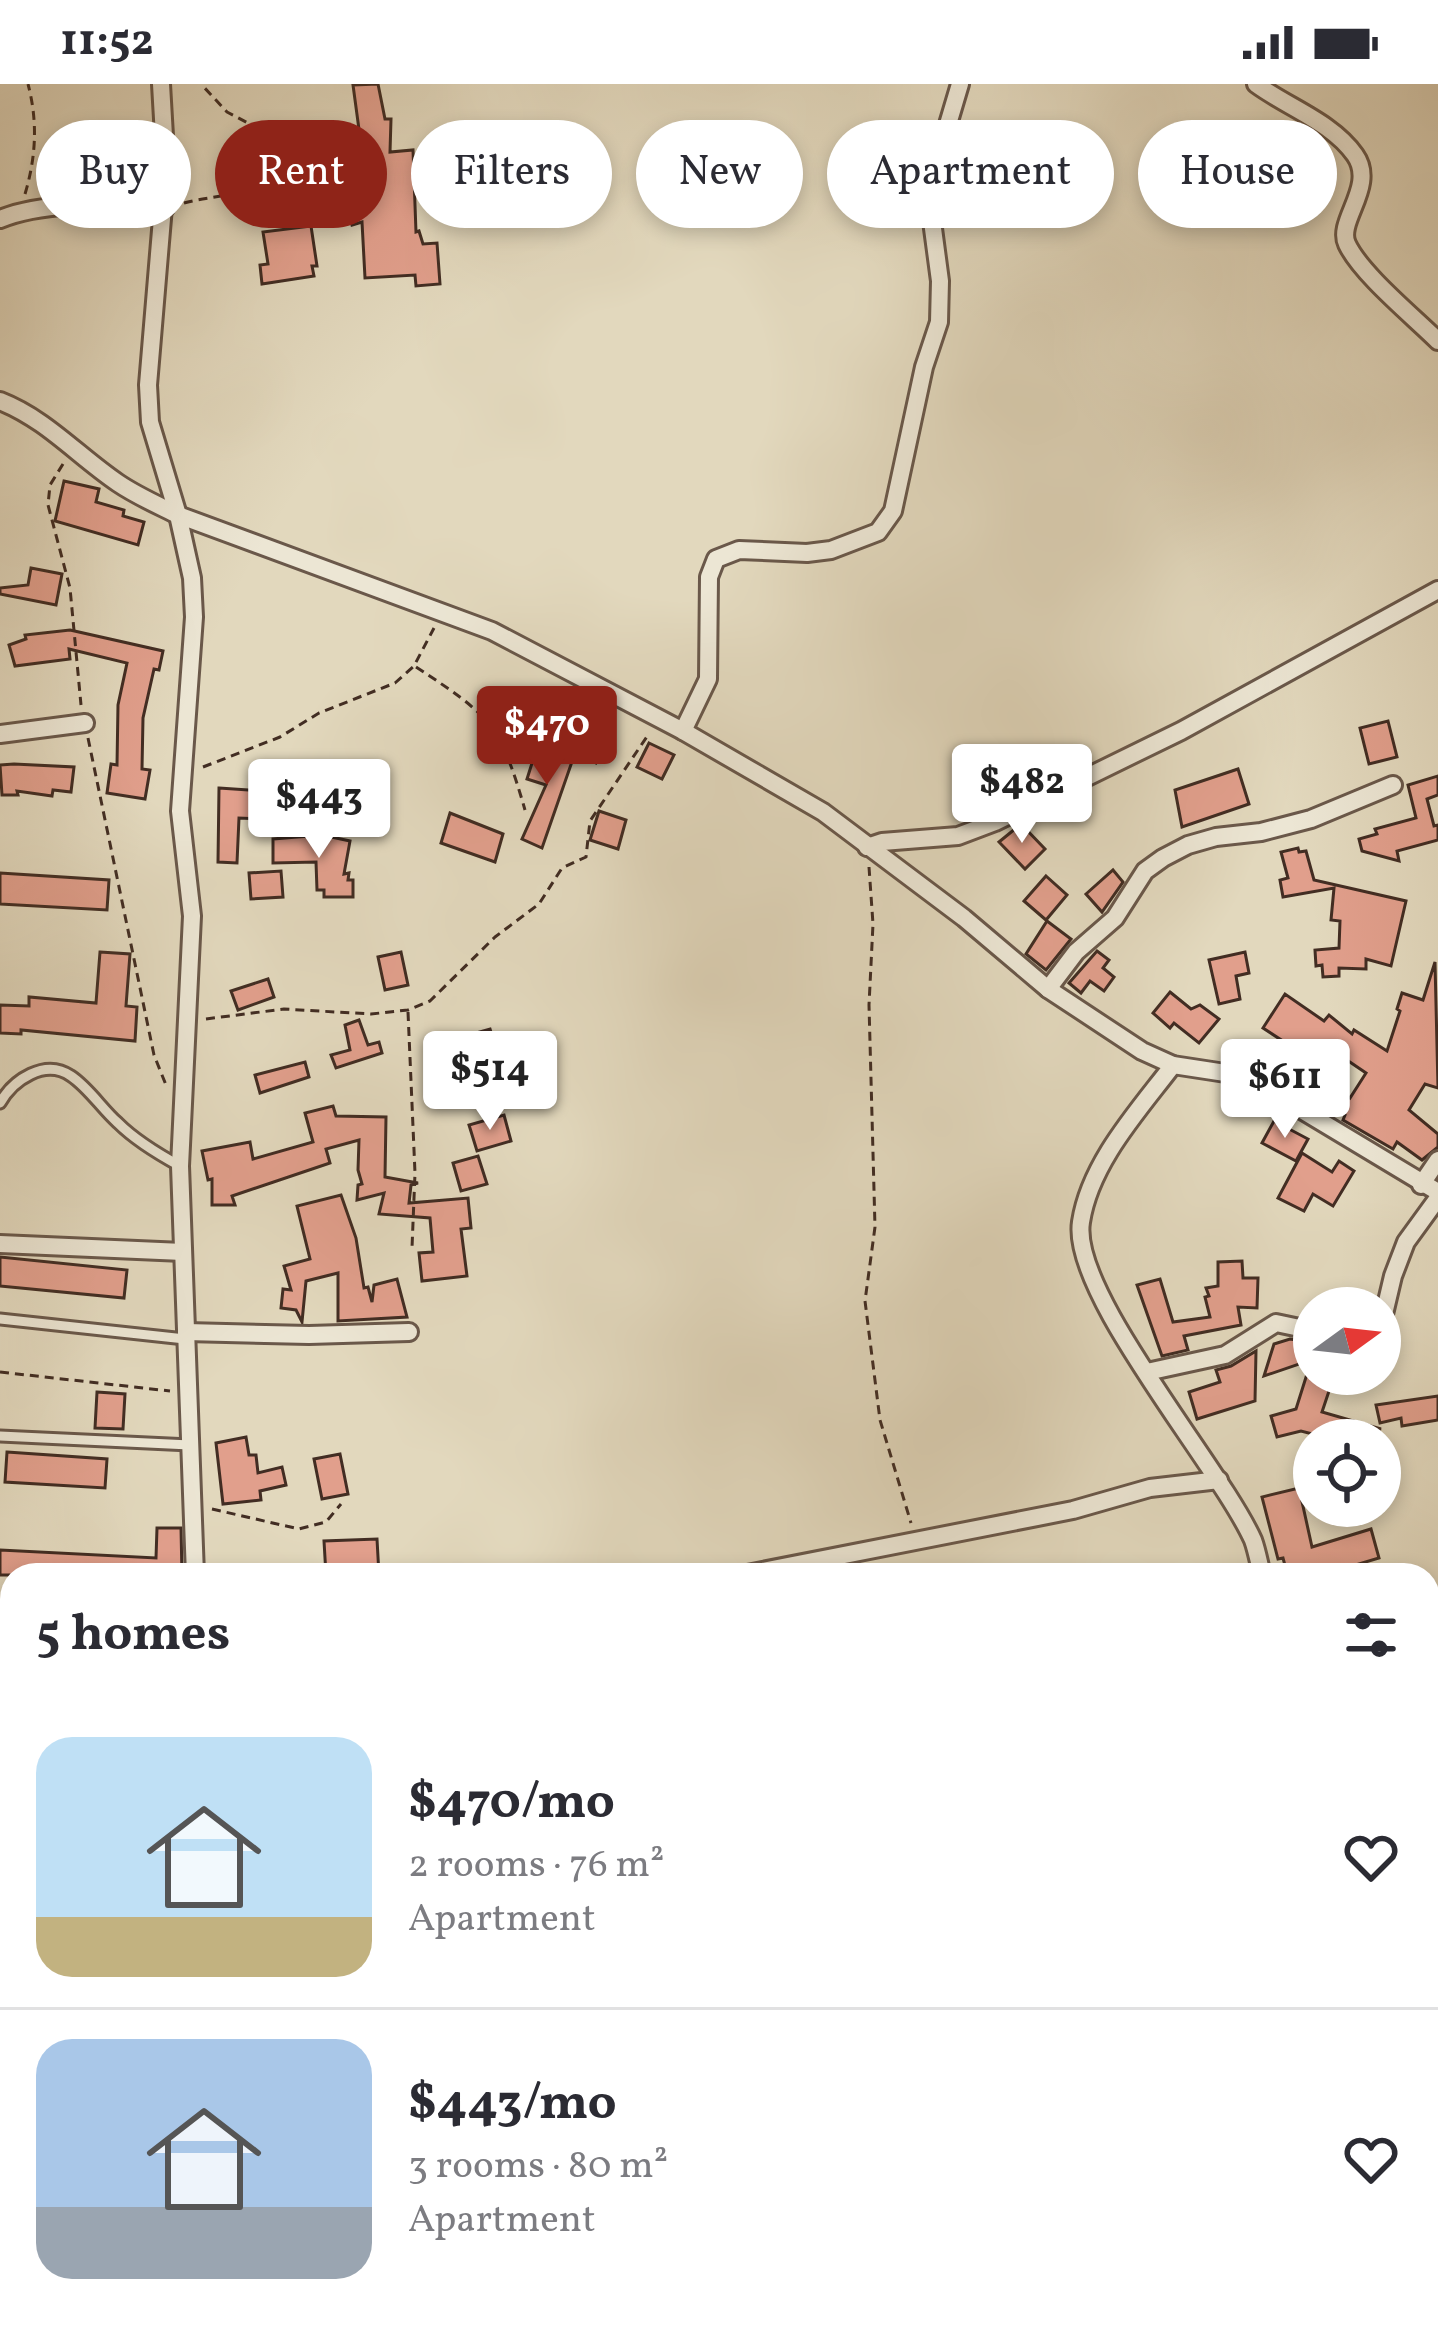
<!DOCTYPE html>
<meta charset="utf-8">
<style>
:root{--surface:#fff;--page:#f2f2f3;--text:#2b2b33;--muted:#7c7c81;--line:#e1e1e2;--accent:#8f2418}
body{margin:0;font-family:Vollkorn,serif;background:var(--page);color:var(--text);height:100vh;display:flex;flex-direction:column;font-size:45px;white-space:nowrap}
*{box-sizing:border-box;margin:0}
p{font-size:39px;color:var(--muted)}
.icon{flex:none;width:66px;height:66px;fill:none;stroke:currentColor;stroke-width:2;stroke-linecap:round;stroke-linejoin:round}
.map{position:relative;flex:1;overflow:hidden}
.side{position:absolute;left:0px;top:1479px;width:1440px;height:768px;display:flex;flex-direction:column;background:var(--surface);border-radius:36px 36px 0 0;box-shadow:0 6px 18px #0003}
.side>*{flex:none}
.top-card{position:absolute;left:36px;top:36px;width:1368px;height:108px;display:flex;gap:24px}
.needle{width:78px;rotate:75deg}
.controls{position:absolute;left:1293px;top:1203px;display:grid;gap:24px}
.controls a{display:grid;place-items:center;width:108px;height:108px;border-radius:50%;background:var(--surface);box-shadow:0 6px 18px #0003;font-size:60px}
.price{position:absolute;translate:-50% -102px;padding:0 27px;border-radius:12px;background:#fff;color:#222;font-size:39px;line-height:78px;filter:drop-shadow(0 3px 6px #0008)}
.price::after{content:'';position:absolute;left:50%;top:72px;width:36px;height:27px;margin-left:-18px;background:inherit;clip-path:polygon(0 0,100% 0,50% 100%)}
.price.active{background:var(--accent);color:#fff}
ul{padding:0;list-style:none}
li{display:flex;align-items:center;gap:36px;height:300px;padding:0 36px}
li+li{border-top:3px solid var(--line)}
li span{display:grid;place-items:center;flex:none;width:336px;height:240px;border-radius:36px;color:#555}
li>.icon{margin-inline-start:auto}
span .icon{width:144px;height:144px;fill:#fffc;stroke-width:1}
li b{font-size:51px}
h2{display:flex;justify-content:space-between;align-items:center;height:144px;padding:0 36px;font-size:51px}
.tag{padding:0 42px;border-radius:54px;background:var(--surface);box-shadow:0 6px 18px #0003;font-size:42px;line-height:108px}
.tag.active{background:var(--accent);color:#fff}
.status{display:flex;justify-content:space-between;align-items:center;height:84px;padding:0 60px;background:var(--surface);direction:ltr}
.status svg{height:33px;fill:currentColor}
.map>svg:first-child{display:block}
.building{fill:#e19f8c;stroke:#422d23;stroke-width:3;fill-rule:evenodd}
.lines{fill:none;stroke-linecap:round;stroke-linejoin:round}
.service-casing{stroke:#6a584a;stroke-width:15}
.minor-casing{stroke:#6a584a;stroke-width:22}
.path{stroke:#422d23;stroke-width:3;stroke-dasharray:9 6;stroke-linecap:butt}
.service{stroke:#ece6d4;stroke-width:9}
.minor{stroke:#ece6d4;stroke-width:16}
</style>
<div class="status"><b>11:52</b><svg viewBox="0 0 49 12"><path d="M0 12V9h3v3zM5 12V6h3v6zM10 12V3h3v9zM15 12V0h3v12zM26 1h20v11H26zM47 4h2v5h-2z"/></svg></div>
<div class="map">
<svg width="1438" height="2247" viewBox="0 0 1438 2247">
<rect width="100%" height="100%" fill="#e2d8bd"/>
<filter id="stains"><feTurbulence type="fractalNoise" baseFrequency=".00167" numOctaves="4"/><feColorMatrix values="0 0 0 0 .2 0 0 0 0 .09 0 0 0 0 .02 0 0 0 .5 -.17"/></filter>
<radialGradient id="worn" r=".72"><stop offset=".6" stop-color="#630" stop-opacity="0"/><stop offset="1" stop-color="#630" stop-opacity=".3"/></radialGradient>
<g class="building">
<path d="M378 0 385 35H391L390 68 413 66 416 148 419 147 423 160 437 159 440 200 416 202 415 191 365 194 362 138 352 141 347 123 361 120 359 91 365 90 353 1Z"/>
<path d="M331 85 332 134 299 140 295 109 304 108V86Z"/>
<path d="M311 142 317 182H312L314 192 262 200 260 181 268 180 263 148Z"/>
<path d="M64 397 99 405 96 418 124 426 123 432 144 438 138 461 55 437Z"/>
<path d="M31 484 62 490 56 521 0 510V504L28 501Z"/>
<path d="M70 546 163 567 159 586 154 585 143 634 142 685 150 686 145 715 107 709 111 680 117 681 118 621 127 579 69 565 70 575 15 582 9 561 26 555 25 551Z"/>
<path d="M587 633 614 651 596 679 569 662Z"/>
<path d="M1388 637 1397 673 1369 680 1360 644Z"/>
<path d="M539 657 575 669 542 764 522 755 546 701 527 695Z"/>
<path d="M649 659 674 671 662 695 637 683Z"/>
<path d="M14 680 74 683 71 708 53 706 52 712 17 707 18 711H2L0 681Z"/>
<path d="M1238 685 1249 720 1182 743 1175 706Z"/>
<path d="M1438 692V711L1427 715 1434 742 1438 741V756L1397 767 1399 777 1362 767 1359 755 1377 750 1375 745 1416 734 1408 701Z"/>
<path d="M219 704 265 707 263 735 239 734 237 779 218 778Z"/>
<path d="M599 727 626 736 618 765 590 756Z"/>
<path d="M450 729 503 750 495 778 441 759Z"/>
<path d="M1021 740 1045 765 1025 785 999 758Z"/>
<path d="M322 751 350 757 344 790 349 789 348 796H353V813H324V806H317L316 778 273 779V755Z"/>
<path d="M1298 764 1299 768 1306 767 1314 796 1406 817 1391 882 1366 875V885L1339 884V892L1323 893 1322 881 1316 882 1315 866 1339 864 1340 837 1331 836 1334 804 1283 813 1280 796 1288 794 1281 768Z"/>
<path d="M1113 786 1123 798 1102 828 1086 810Z"/>
<path d="M281 787 283 813 251 815 249 789Z"/>
<path d="M0 789 109 796 107 826 0 820Z"/>
<path d="M1046 792 1067 811 1046 836 1024 817Z"/>
<path d="M1047 837 1071 855 1046 886 1026 870Z"/>
<path d="M1097 867 1109 876 1103 884 1114 893 1104 907 1090 897 1081 909 1069 899Z"/>
<path d="M100 868 130 870 126 922 137 923 135 957 21 946V950L0 949V921L29 922V913L96 919Z"/>
<path d="M401 868 408 901 385 906 378 873Z"/>
<path d="M1245 868 1249 889 1236 892 1240 915 1219 920 1209 876Z"/>
<path d="M1435 878 1438 1004 1425 1000 1409 1026 1438 1050V1063L1422 1076 1397 1058 1393 1065 1343 1036 1345 1031 1283 987 1298 967 1263 944 1285 910 1324 937 1329 931 1352 950 1354 946 1387 967 1400 927 1397 925 1402 909 1423 916ZM1341 972 1366 989 1350 1014 1322 993Z"/>
<path d="M268 895 274 913 238 926 231 907Z"/>
<path d="M1170 908 1191 925 1200 921 1219 935 1199 959 1174 939 1170 944 1153 929Z"/>
<path d="M359 936 368 961 379 958 382 969 336 984 331 971 350 966 345 941Z"/>
<path d="M490 945 498 972 466 981 458 954Z"/>
<path d="M305 978 309 993 260 1009 255 991Z"/>
<path d="M333 1022 336 1032 386 1033 385 1093 418 1099 411 1101 409 1119 468 1114 471 1144 461 1145 467 1192 422 1197 419 1169 433 1168 430 1134 379 1130 384 1109 357 1116 358 1101 362 1100 358 1086 359 1056 326 1065 330 1079 232 1112 235 1121H212V1095L208 1096 202 1067 250 1058 253 1075 313 1058 305 1029Z"/>
<path d="M504 1031 511 1057 477 1067 469 1041Z"/>
<path d="M1274 1037 1308 1055 1296 1077 1262 1059Z"/>
<path d="M1302 1069 1332 1088 1339 1077 1354 1087 1333 1122 1313 1110 1304 1127 1278 1114Z"/>
<path d="M478 1072 487 1100 461 1107 453 1079Z"/>
<path d="M341 1111 356 1154 364 1204 368 1203 372 1218 374 1201 397 1195 407 1233 338 1237V1189L306 1197 302 1238 296 1226 281 1224 283 1205 291 1206 284 1182 310 1175 297 1122Z"/>
<path d="M0 1173 127 1186 124 1214 0 1202Z"/>
<path d="M1242 1177 1243 1194H1258L1257 1224 1238 1223 1241 1241 1184 1252 1188 1266 1162 1272 1137 1201 1160 1195 1173 1238 1210 1233 1205 1213 1209 1212 1206 1204 1218 1202V1178Z"/>
<path d="M1290 1255 1314 1259V1275L1264 1292 1274 1260Z"/>
<path d="M1256 1267 1255 1317 1197 1335 1189 1308 1220 1298 1216 1286 1231 1282Z"/>
<path d="M1307 1290H1327L1325 1295 1332 1298 1322 1328 1381 1345 1336 1351V1356L1301 1347 1277 1353 1271 1332 1296 1325Z"/>
<path d="M97 1308 125 1310 123 1345 95 1344Z"/>
<path d="M1438 1312V1336L1402 1342 1401 1334 1380 1339 1376 1321Z"/>
<path d="M246 1353 249 1371H256L258 1389 282 1383 286 1401 260 1407 261 1416 223 1420 216 1359Z"/>
<path d="M7 1368 107 1375 105 1404 5 1398Z"/>
<path d="M340 1370 348 1410 322 1415 314 1375Z"/>
<path d="M1299 1404 1312 1463 1371 1445 1379 1474 1329 1489 1327 1482 1300 1490 1299 1486 1287 1489 1283 1474 1278 1475 1262 1413Z"/>
<path d="M157 1444H181L182 1491H0V1466L156 1474Z"/>
<path d="M377 1455 379 1491H326L324 1457Z"/>
</g>
<g class="lines">
<g class="service-casing">
<g id="service">
<path d="M0 1019C13 996 45 974 71 992 89 1004 102 1025 118 1039 136 1057 158 1070 180 1082"/>
<path d="M0 1235 185 1255"/>
<path d="M0 1352 190 1361"/>
<path d="M0 1883H12"/>
</g>
</g>
<g class="minor-casing">
<g id="minor">
<path d="M161 0 166 87 148 301 150 338 178 431 192 494 194 533 180 727 192 832 180 1082 195 1491"/>
<path d="M1256 0C1287 23 1332 38 1355 71 1377 102 1336 137 1347 160 1361 190 1414 233 1438 257"/>
<path d="M0 135C49 115 112 122 165 124"/>
<path d="M0 317C46 335 78 372 118 399 137 412 158 421 178 431L492 547 683 647 823 728 964 834 1048 905 1142 967 1173 981 1245 992 1438 1108"/>
<path d="M683 647 708 595 709 493 716 475 739 466 807 469 831 466 878 448 893 427 924 283 939 238 940 197 932 137 935 84 960 0"/>
<path d="M0 650 85 639"/>
<path d="M867 763 882 758 958 752 995 738 1181 647 1438 506"/>
<path d="M1048 905 1076 868 1115 834 1145 787 1163 774 1188 761 1216 753 1261 748 1311 735 1393 701"/>
<path d="M1173 981C1138 1027 1090 1079 1081 1138 1070 1209 1219 1381 1253 1456 1257 1467 1259 1479 1262 1491"/>
<path d="M1421 1101 1438 1076"/>
<path d="M0 1160 183 1168"/>
<path d="M1380 1247 1393 1192 1406 1158 1438 1114"/>
<path d="M186 1248 309 1251 409 1248"/>
<path d="M1147 1288 1225 1271 1276 1239 1314 1247"/>
<path d="M742 1491 1073 1426 1150 1404 1219 1396"/>
<path d="M1428 1549 1438 1539"/>
<path d="M1428 1695 1438 1697"/>
<path d="M1428 1868 1438 1863"/>
<path d="M935 2235 948 2247"/>
<path d="M1012 2235 1013 2247"/>
<path d="M1354 2235V2247"/>
<path d="M0 2245 36 2247"/>
<path d="M217 2247V2235"/>
<path d="M444 2247 445 2235"/>
<path d="M582 2247 591 2235"/>
</g>
</g>
<g class="path">
<path d="M25 110C36 73 38 38 28 0"/>
<path d="M184 119C216 110 273 111 290 79L280 56 227 28 201 0"/>
<path d="M63 380 50 401 48 421 70 504 81 621"/>
<path d="M416 583C489 631 500 639 525 726"/>
<path d="M88 654 154 971 166 1001"/>
<path d="M203 683 280 653 319 629 395 599 414 582 434 544"/>
<path d="M869 783 873 840 869 921 875 1143 865 1217 880 1336 911 1439"/>
<path d="M408 928 415 1089 412 1164"/>
<path d="M206 935 284 925 371 930 408 926 430 917 495 853 539 820 562 784 586 773 590 737 648 651"/>
<path d="M0 1288 170 1307"/>
<path d="M212 1425 299 1445 326 1438 341 1420"/>
<path d="M0 1908 11 1896"/>
<path d="M0 2079 12 2078"/>
</g>
<use href="#service" class="service"/>
<use href="#minor" class="minor"/>
</g>
<rect width="100%" height="100%" filter="url(#stains)"/>
<rect width="100%" height="100%" fill="url(#worn)"/>
</svg>
<div class="controls">
<a><svg class="needle" viewBox="-14 -14 28 28"><path d="M0-13l5 13h-10z" fill="#e53935"/><path d="M0 13l5-13h-10z" fill="#7c7c81"/></svg></a>
<a><svg class="icon" aria-label="locate" viewBox="0 0 24 24"><circle cx="12" cy="12" r="6"/><path d="M12 2v4M12 18v4M2 12h4M18 12h4"/></svg></a>
</div>
<b class="price active" style="left:547px;top:704px">$470</b>
<b class="price" style="left:1022px;top:762px">$482</b>
<b class="price" style="left:319px;top:777px">$443</b>
<b class="price" style="left:490px;top:1049px">$514</b>
<b class="price" style="left:1285px;top:1057px">$611</b>
<div class="top-card">
<a class="tag">Buy</a>
<a class="tag active">Rent</a>
<a class="tag">Filters</a>
<a class="tag">New</a>
<a class="tag">Apartment</a>
<a class="tag">House</a>
</div>
<section class="side">
<h2>5 homes<svg class="icon" aria-label="filters" viewBox="0 0 24 24"><path d="M4 7h16M4 17h16"/><circle cx="9" cy="7" r="2"/><circle cx="15" cy="17" r="2"/></svg></h2>
<ul>
<li><span style="background:linear-gradient(#bfe0f5 75%,#c2b280 0)"><svg class="icon" aria-label="home" viewBox="0 0 24 24"><path d="M3 11l9-7 9 7M6 9v11h12V9"/></svg></span><div><b>$470/mo</b><p>2 rooms · 76 m²</p><p>Apartment</p></div><svg class="icon" aria-label="heart" viewBox="0 0 24 24"><path d="M12 20l-8-8c-3-5 5-10 8-4 3-6 11-1 8 4z"/></svg></li>
<li><span style="background:linear-gradient(#a9c7e8 70%,#9aa5b1 0)"><svg class="icon" aria-label="home" viewBox="0 0 24 24"><path d="M3 11l9-7 9 7M6 9v11h12V9"/></svg></span><div><b>$443/mo</b><p>3 rooms · 80 m²</p><p>Apartment</p></div><svg class="icon" aria-label="heart" viewBox="0 0 24 24"><path d="M12 20l-8-8c-3-5 5-10 8-4 3-6 11-1 8 4z"/></svg></li>
</ul>
</section>
</div>
